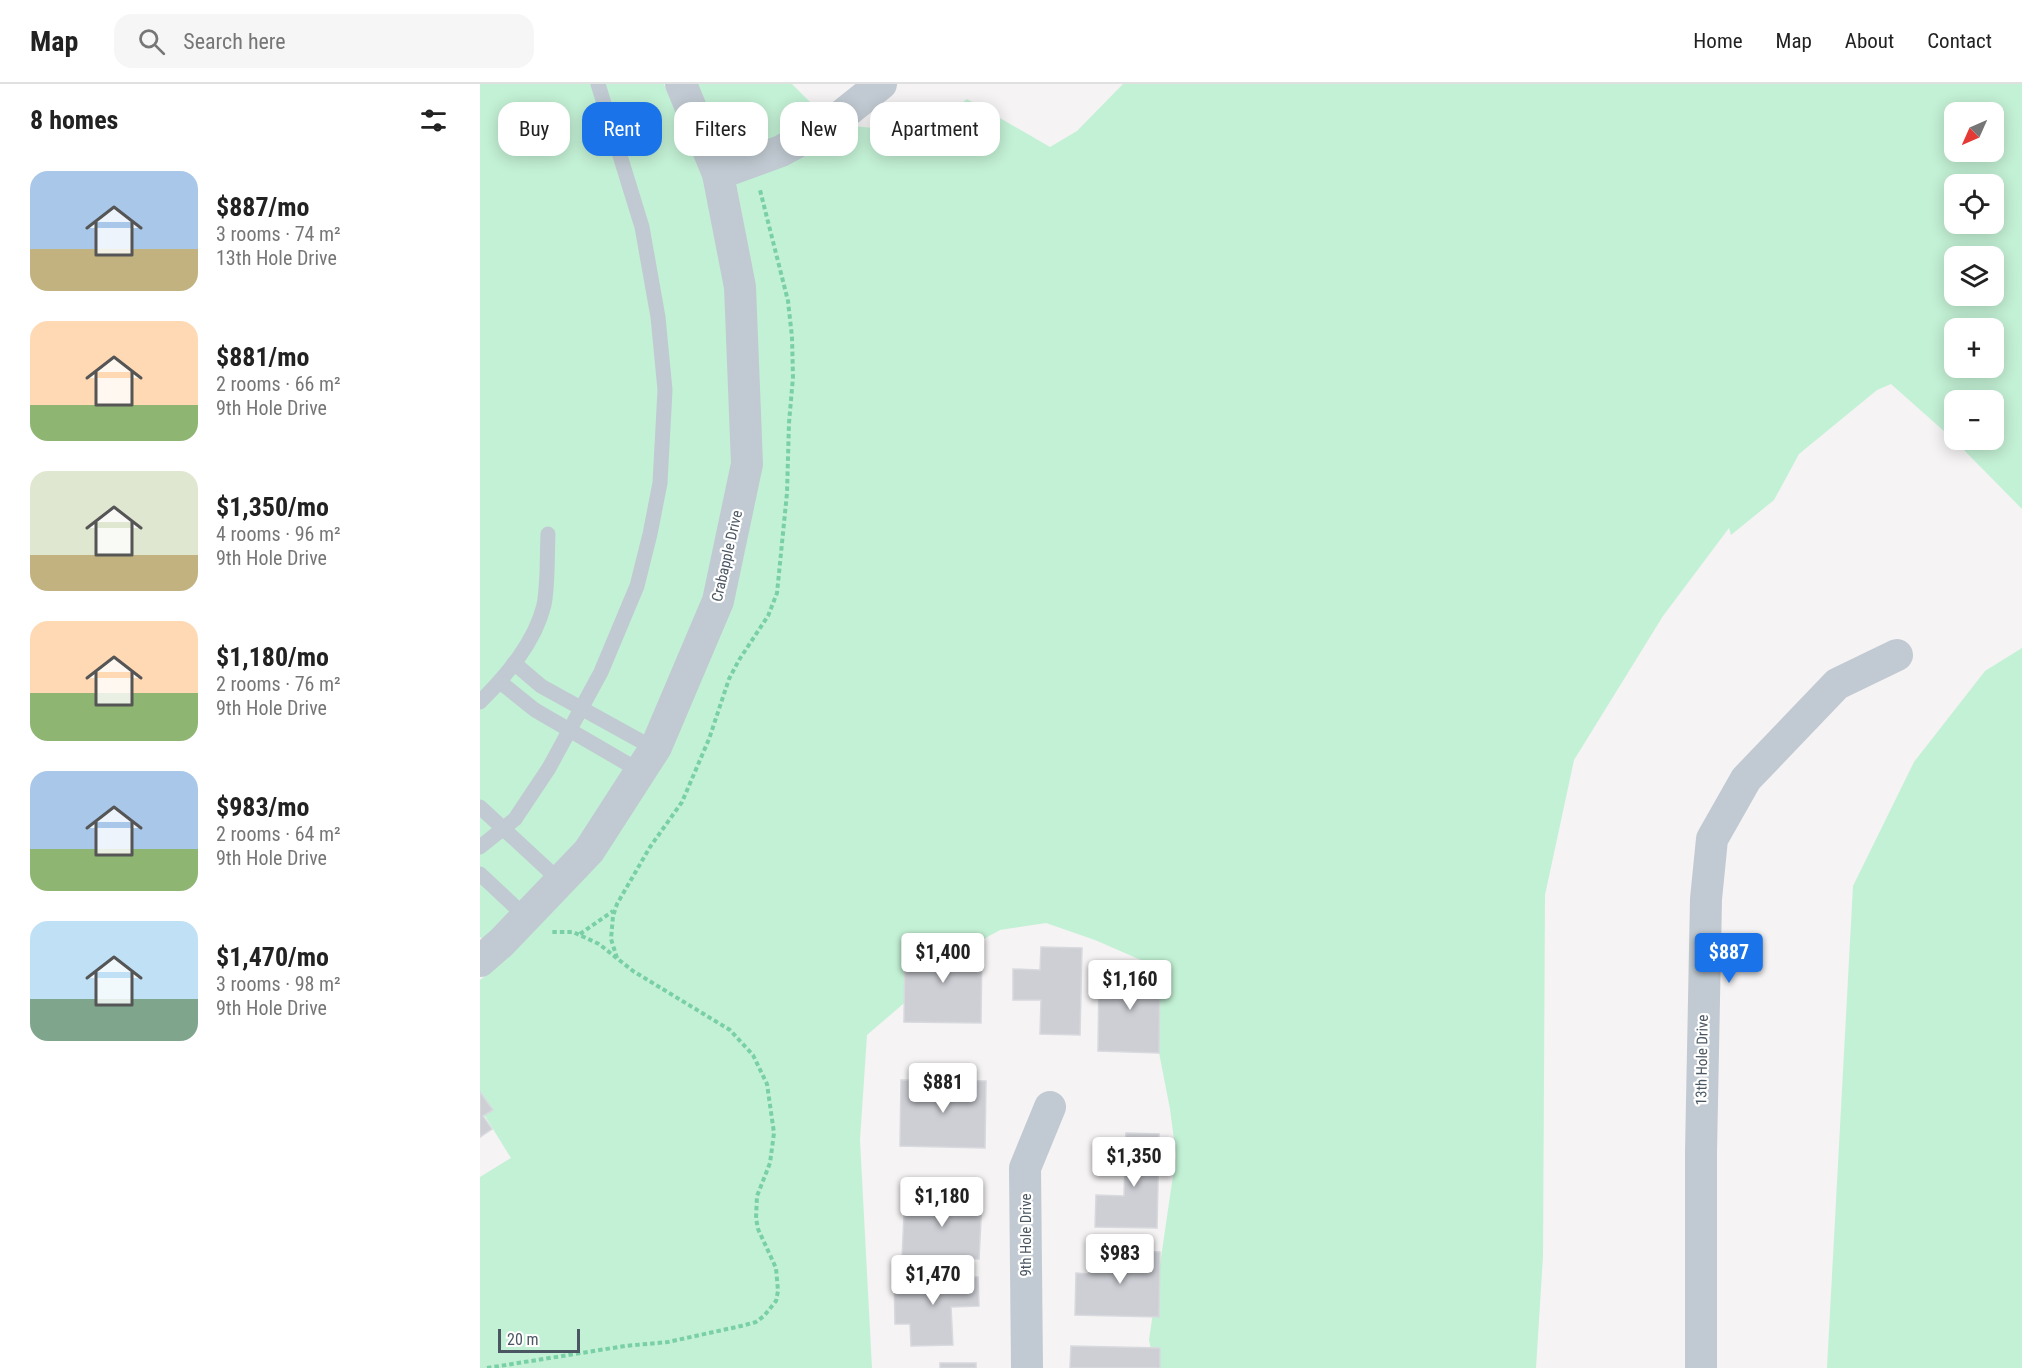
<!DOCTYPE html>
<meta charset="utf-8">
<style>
:root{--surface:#fff;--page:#f6f6f6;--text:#222;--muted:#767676;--line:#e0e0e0;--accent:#1a73e8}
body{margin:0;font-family:"Roboto Condensed",sans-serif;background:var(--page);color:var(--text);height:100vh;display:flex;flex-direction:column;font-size:22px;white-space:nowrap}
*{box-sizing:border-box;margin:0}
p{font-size:20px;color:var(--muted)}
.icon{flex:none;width:33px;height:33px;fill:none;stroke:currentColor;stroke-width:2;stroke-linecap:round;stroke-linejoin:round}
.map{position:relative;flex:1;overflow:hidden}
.panel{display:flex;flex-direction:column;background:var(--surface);width:480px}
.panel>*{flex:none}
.hud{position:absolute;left:18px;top:18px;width:570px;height:54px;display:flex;gap:12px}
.needle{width:39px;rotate:225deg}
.buttons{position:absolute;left:1464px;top:18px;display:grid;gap:12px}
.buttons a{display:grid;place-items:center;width:60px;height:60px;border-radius:12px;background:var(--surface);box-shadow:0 3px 15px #0003;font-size:30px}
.scale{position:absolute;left:18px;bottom:15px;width:82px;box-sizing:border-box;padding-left:6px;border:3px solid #4a5661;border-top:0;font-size:16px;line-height:21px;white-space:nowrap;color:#4a5661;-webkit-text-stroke:4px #fff;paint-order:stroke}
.price{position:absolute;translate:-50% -51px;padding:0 14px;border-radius:6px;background:#fff;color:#222;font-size:20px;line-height:39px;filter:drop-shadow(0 2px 3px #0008)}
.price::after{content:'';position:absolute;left:50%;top:36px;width:18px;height:14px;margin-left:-9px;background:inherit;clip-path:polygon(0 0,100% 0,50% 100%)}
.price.selected{background:var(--accent);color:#fff}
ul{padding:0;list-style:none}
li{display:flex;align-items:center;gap:18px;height:150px;padding:0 30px}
li span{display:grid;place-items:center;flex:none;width:168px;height:120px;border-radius:18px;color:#555}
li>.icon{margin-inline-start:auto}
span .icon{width:72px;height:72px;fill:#fffc;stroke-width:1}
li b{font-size:26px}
h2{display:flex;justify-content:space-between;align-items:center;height:72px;padding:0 30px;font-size:26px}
.pill{padding:0 21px;border-radius:18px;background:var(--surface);box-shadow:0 3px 15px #0003;font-size:21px;line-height:54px}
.pill.selected{background:var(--accent);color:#fff}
header{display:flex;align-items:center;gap:36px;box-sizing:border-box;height:84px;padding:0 30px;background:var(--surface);border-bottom:2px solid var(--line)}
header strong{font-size:28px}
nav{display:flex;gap:33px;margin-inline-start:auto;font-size:21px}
.search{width:420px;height:54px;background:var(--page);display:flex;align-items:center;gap:15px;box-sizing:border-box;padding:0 21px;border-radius:18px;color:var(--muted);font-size:22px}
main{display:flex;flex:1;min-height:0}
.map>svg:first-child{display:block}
.green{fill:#c3f1d5;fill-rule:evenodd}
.building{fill:#cdcfd5;stroke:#d7d9de;stroke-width:1.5}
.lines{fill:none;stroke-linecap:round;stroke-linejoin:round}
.path{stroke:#7ad0a6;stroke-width:4;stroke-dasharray:4.5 3;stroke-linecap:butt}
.lane{stroke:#c1cad2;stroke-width:15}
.street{stroke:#c1cad2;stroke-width:32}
.labels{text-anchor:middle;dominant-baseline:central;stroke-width:4.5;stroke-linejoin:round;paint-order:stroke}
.street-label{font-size:15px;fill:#4a5661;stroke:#fff}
</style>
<header>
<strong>Map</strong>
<div class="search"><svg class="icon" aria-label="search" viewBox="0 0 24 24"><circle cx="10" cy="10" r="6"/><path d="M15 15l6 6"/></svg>Search here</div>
<nav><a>Home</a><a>Map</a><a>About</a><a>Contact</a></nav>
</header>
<main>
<section class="panel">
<h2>8 homes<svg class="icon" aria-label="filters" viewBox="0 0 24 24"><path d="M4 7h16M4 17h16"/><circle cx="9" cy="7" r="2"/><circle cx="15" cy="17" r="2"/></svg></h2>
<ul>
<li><span style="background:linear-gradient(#a9c7e8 65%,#c2b280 0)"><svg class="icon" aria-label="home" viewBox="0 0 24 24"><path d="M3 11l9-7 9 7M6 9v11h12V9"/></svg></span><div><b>$887/mo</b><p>3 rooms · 74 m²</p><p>13th Hole Drive</p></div></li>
<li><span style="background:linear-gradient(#ffd9b3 70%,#8fb573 0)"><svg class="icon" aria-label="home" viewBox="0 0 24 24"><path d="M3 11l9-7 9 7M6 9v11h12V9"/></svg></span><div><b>$881/mo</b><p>2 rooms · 66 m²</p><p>9th Hole Drive</p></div></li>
<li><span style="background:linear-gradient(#dfe7d0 70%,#c2b280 0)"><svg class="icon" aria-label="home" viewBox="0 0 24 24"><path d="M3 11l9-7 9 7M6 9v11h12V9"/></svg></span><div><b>$1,350/mo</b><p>4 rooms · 96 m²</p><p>9th Hole Drive</p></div></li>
<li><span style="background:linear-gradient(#ffd9b3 60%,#8fb573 0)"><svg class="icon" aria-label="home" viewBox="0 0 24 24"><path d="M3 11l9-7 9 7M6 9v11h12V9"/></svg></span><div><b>$1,180/mo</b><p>2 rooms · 76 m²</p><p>9th Hole Drive</p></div></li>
<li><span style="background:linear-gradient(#a9c7e8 65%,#8fb573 0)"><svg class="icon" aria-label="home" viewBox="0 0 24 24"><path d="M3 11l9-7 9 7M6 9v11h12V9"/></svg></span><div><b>$983/mo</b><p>2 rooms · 64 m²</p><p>9th Hole Drive</p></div></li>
<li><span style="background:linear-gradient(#bfe0f5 65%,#7fa58c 0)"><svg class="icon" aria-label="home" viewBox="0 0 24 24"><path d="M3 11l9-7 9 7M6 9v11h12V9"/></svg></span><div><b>$1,470/mo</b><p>3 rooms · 98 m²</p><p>9th Hole Drive</p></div></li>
</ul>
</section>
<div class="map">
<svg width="1542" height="1284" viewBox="0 0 1542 1284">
<rect width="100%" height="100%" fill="#f5f3f3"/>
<g class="green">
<path d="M0 0H184L224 96 245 206 252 380 224 514 163 656 98 758 3 856 0 853Z"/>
<path d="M217 0H312L341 29 296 54 247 72Z"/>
<path d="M643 0H1542V425L1474 356 1411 300 1397 306 1319 370 1294 416 1251 451 1249 444 1183 532 1094 676 1065 811 1063 1172 1056 1284H675L669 1256 696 1071 690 1025 661 876 615 856 566 839 520 846 473 872 437 908 387 951 380 1056 392 1284H0V1093L31 1074 0 1024V896L31 869 252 522 275 201 256 99 372 42 449 49 448 47 487 15 570 63 597 47ZM1474 28H1514V68H1474ZM1474 100H1514V140H1474ZM1474 172H1514V212H1474ZM1474 244H1514V284H1474ZM1474 316H1514V356H1474Z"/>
<path d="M1542 564V1284H1347L1373 802 1434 678 1505 587Z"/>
</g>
<g class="building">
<path d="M425 862 502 863 501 939 424 938Z"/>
<path d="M561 863 602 864 600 951 560 950 561 916H533V885L560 886Z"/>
<path d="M653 879H680L679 969 618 967 619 890 653 891Z"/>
<path d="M421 996 506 997 505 1064 420 1062Z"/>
<path d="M0 1008 13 1026 3 1032 12 1045 0 1053Z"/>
<path d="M646 1049 679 1050 677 1144 615 1143 616 1111 644 1112Z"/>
<path d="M425 1112 502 1116 499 1175 422 1173Z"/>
<path d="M609 1166 680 1168 679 1233 595 1231 596 1189 609 1190Z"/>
<path d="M498 1193 499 1222 471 1223 473 1261 431 1262 430 1240H415L414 1195Z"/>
<path d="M591 1262 680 1264V1284H590Z"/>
<rect x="460" y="1279" width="36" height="5"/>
</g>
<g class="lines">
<g class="path">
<path d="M100 850 133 827"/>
<path d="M137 874 131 855 133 832 137 820 170 763 202 718 229 655 249 595 259 576 288 532 297 509 307 409 309 339 313 293 312 253 308 217 280 106"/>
<path d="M7 1284 145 1262 188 1258 261 1242 276 1238 284 1232 296 1217 298 1207 296 1184 278 1145 276 1134 277 1112 290 1079 294 1049 287 1000 273 971 250 946 153 887 119 860 93 848H72"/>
</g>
<g class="lane">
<path d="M34 579 61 602 175 665"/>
<path d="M20 598 55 626 160 687"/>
<path d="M0 618C27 591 55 558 64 521 68 501 67 471 68 450"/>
<path d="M0 723 80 797"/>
<path d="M0 763 35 735 69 684 121 588 157 502 170 450 180 399 185 306 178 233 162 143 118 0"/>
<path d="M0 790 46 833"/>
</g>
<g class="street">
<path d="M238 90 301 67 351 40 401 0"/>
<path d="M0 877 21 859 109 767 176 663 238 517 267 380 260 203 238 90 201 0"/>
<path d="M547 1284 545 1084 570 1023"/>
<path d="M1221 1284V1068L1226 815 1232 755 1266 695 1357 600 1417 571"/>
</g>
</g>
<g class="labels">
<g class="street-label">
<text transform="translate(247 472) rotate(-77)">Crabapple Drive</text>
<text transform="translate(1222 976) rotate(-89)">13th Hole Drive</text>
<text transform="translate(546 1151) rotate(-90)">9th Hole Drive</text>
</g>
</g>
</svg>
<div class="buttons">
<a><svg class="needle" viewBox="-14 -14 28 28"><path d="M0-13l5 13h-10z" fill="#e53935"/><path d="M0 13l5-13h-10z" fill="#767676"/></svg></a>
<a><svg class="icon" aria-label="locate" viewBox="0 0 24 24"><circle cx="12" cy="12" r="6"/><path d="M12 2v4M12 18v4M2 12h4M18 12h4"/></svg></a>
<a><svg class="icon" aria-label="layers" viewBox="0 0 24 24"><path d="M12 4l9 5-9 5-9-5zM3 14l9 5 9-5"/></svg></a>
<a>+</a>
<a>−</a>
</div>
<div class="scale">20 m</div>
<b class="price" style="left:463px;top:900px">$1,400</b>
<b class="price selected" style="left:1249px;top:900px">$887</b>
<b class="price" style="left:650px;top:927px">$1,160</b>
<b class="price" style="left:463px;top:1030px">$881</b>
<b class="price" style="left:654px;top:1104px">$1,350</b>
<b class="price" style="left:462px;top:1144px">$1,180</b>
<b class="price" style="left:640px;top:1201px">$983</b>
<b class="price" style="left:453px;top:1222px">$1,470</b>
<div class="hud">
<a class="pill">Buy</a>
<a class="pill selected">Rent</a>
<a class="pill">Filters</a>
<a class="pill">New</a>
<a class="pill">Apartment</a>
</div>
</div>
</main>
